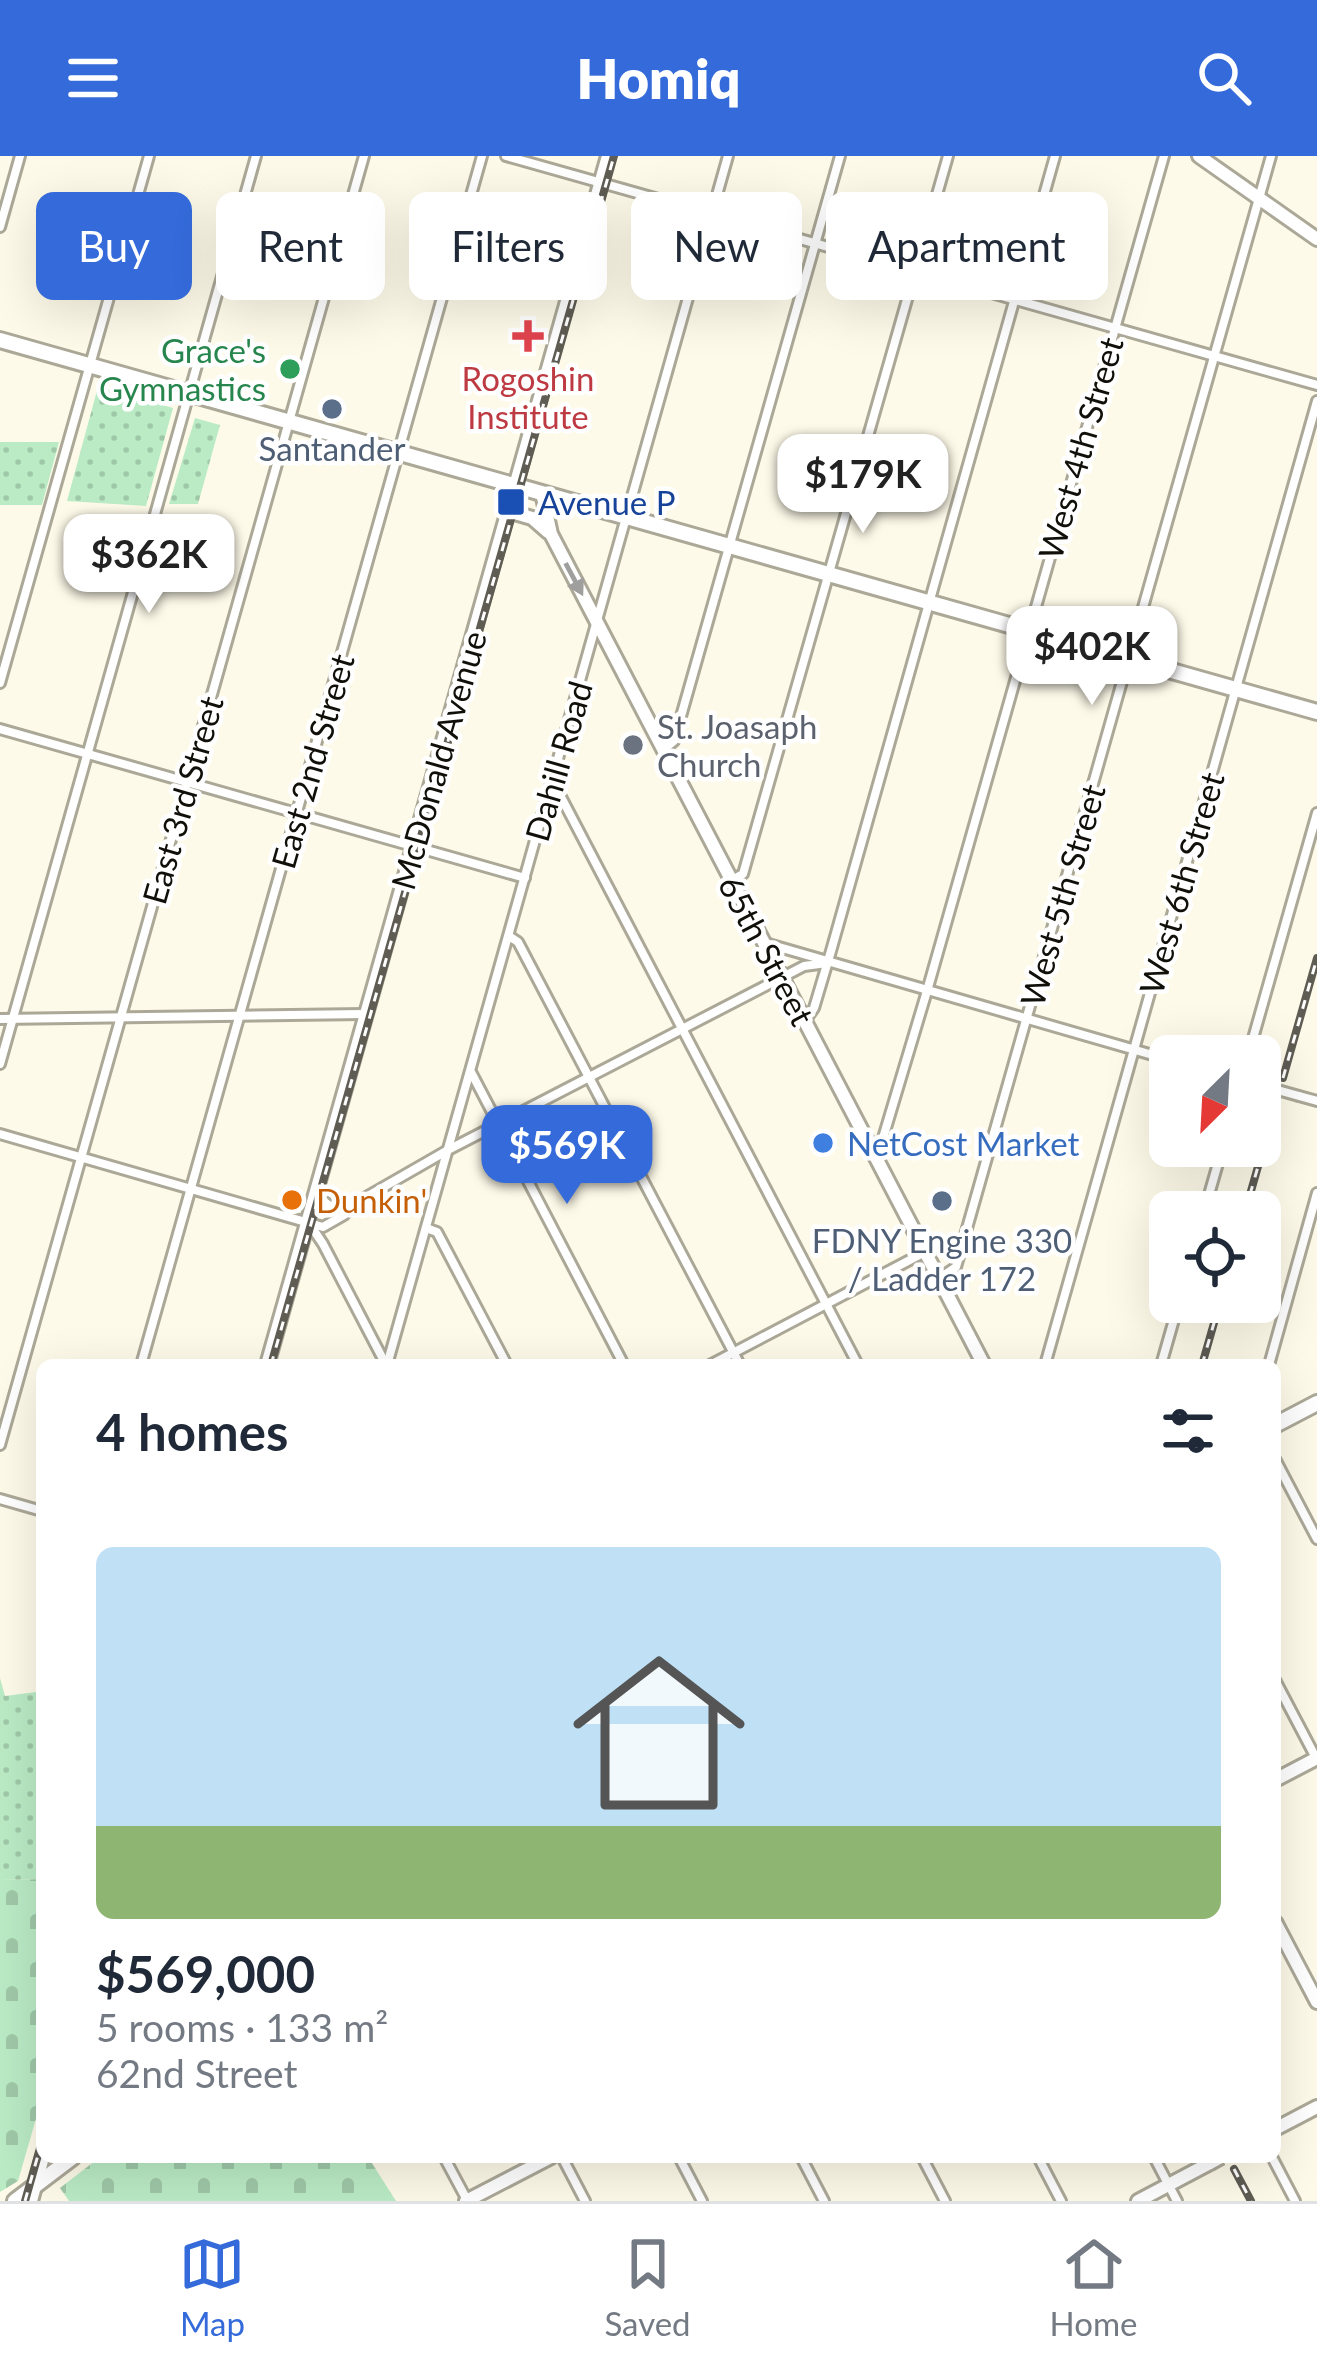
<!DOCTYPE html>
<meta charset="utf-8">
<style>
:root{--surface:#fff;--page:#f6f6f7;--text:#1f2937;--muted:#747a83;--line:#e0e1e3;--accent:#346ad9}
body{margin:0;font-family:Lato,sans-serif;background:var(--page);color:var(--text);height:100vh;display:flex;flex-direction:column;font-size:45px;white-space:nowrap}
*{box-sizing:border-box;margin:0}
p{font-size:39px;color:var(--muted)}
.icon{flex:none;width:66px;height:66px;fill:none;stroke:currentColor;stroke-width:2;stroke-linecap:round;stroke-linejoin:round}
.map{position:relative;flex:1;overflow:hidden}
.drawer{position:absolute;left:36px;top:1203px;width:1245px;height:804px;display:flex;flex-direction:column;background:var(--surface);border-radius:18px;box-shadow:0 12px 48px #0002}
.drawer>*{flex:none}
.banner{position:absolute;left:36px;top:36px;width:1245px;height:108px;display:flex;gap:24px}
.needle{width:78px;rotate:204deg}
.tools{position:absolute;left:1149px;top:879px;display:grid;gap:24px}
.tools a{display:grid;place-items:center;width:132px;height:132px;border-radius:18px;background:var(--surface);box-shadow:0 12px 48px #0002;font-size:60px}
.price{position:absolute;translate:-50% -102px;padding:0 27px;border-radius:24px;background:#fff;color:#222;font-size:39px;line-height:78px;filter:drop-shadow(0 3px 6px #0008)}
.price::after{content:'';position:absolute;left:50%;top:72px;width:36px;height:27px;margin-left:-18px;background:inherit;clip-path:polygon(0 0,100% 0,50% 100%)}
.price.on{background:var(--accent);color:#fff}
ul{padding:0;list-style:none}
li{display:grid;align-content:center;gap:24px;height:636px;padding:0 60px}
li span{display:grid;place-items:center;height:372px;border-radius:18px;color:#555}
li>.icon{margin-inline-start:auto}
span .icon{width:216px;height:216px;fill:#fffc;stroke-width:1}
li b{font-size:51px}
h2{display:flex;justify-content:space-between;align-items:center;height:144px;padding:0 60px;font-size:51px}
.pill{padding:0 42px;border-radius:18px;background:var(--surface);box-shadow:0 12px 48px #0002;font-size:42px;line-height:108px}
.pill.on{background:var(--accent);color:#fff}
header{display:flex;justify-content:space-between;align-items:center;height:156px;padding:0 60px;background:var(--accent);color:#fff;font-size:54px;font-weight:800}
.dock{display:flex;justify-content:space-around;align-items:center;height:168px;border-top:3px solid var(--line);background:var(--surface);font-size:33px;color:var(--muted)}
.dock a{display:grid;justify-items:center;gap:6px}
.dock .on{color:var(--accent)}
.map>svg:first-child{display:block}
.cemetery{fill:url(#cemetery-stones)}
.park{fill:url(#park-dots)}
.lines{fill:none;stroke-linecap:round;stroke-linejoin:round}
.street-casing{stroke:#aca898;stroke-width:14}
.secondary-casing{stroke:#aca898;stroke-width:18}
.primary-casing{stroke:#aca898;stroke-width:20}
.street{stroke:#fff;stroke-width:8}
.secondary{stroke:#fff;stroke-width:12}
.primary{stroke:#fff;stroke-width:14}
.rail-casing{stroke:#5e5c53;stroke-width:8}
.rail{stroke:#fff;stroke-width:3;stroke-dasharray:9;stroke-linecap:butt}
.street-bridge-casing{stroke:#aca898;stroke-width:14;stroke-linecap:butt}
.secondary-bridge-casing{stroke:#aca898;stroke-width:18;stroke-linecap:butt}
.street-bridge{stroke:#fff;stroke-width:8}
.secondary-bridge{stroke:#fff;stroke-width:12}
.oneway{fill:#9f9f9d}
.health-dot{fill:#e0444e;stroke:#fff;stroke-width:4.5}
.leisure-dot{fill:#2e9e5b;stroke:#fff;stroke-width:4.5}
.service-dot{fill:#5c6f8a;stroke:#fff;stroke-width:4.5}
.transit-dot{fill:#1a4fb4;stroke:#fff;stroke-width:4.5}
.worship-dot{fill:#6b7280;stroke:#fff;stroke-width:4.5}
.shop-dot{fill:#3f7fe0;stroke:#fff;stroke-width:4.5}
.food-dot{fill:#e8710a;stroke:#fff;stroke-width:4.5}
.labels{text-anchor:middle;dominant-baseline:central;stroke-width:9;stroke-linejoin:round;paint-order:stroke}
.leisure-label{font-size:33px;fill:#27864d;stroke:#fff;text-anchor:end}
.health-label{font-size:33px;fill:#be3a42;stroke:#fff}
.service-label{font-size:33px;fill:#4e5e75;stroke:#fff}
.street-label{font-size:33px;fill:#100f09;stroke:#fff}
.transit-label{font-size:33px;fill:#164399;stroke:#fff;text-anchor:start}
.worship-label{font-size:33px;fill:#5b616d;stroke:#fff;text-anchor:start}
.shop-label{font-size:33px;fill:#366cbe;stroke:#fff;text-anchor:start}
.food-label{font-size:33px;fill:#c56008;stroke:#fff;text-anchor:start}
</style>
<header><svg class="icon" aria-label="menu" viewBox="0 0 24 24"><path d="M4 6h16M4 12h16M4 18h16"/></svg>Homiq<svg class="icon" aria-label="search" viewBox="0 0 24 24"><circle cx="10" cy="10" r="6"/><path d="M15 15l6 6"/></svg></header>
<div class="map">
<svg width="1317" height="2045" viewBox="0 0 1317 2045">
<defs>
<pattern id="cemetery-stones" width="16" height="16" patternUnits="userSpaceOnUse" patternTransform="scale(3)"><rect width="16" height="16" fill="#baebc5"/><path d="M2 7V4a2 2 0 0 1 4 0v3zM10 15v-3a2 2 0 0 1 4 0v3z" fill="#9fc8a8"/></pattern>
<pattern id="park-dots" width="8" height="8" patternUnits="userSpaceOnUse" patternTransform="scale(3)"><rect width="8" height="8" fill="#baebc5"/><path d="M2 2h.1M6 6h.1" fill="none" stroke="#9fc8a8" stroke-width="1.8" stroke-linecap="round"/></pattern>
</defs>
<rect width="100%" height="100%" fill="#fefae9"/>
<g class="cemetery">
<path d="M42 1723V1942L18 2025 0 2036V1724Z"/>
<path d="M100 2001H368L396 2045H69L60 2032Z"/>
</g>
<g class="park">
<path d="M98 231 173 252 146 350 67 345Z"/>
<path d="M195 262 220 269 198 348H169Z"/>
<path d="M0 286H59L42 349H0Z"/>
<path d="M37 1512 42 1513V1723L0 1724V1522L5 1540 36 1536 39 1532Z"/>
</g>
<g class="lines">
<g class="street-casing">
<g id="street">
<path d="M506 0 1317 229"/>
<path d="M0 71 20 0"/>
<path d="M0 527 149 0"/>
<path d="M0 573 525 722"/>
<path d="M663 594 674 585 840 0"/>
<path d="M550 634 560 639 858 1209"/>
<path d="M732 724 743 718 948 0"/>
<path d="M509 780 518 786 740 1209"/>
<path d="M765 787 1170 904"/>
<path d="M0 863 364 858"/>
<path d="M805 865 814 852 831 795 1055 0"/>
<path d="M1248 900 1317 657"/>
<path d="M0 908 256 0"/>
<path d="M471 916 624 1209"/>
<path d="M1260 929 1274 933"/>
<path d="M1299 940 1317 945"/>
<path d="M0 978 323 1071 344 1059 347 1052 448 994 804 810 827 807"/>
<path d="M873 994 883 982 927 835 1164 0"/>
<path d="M318 1032C320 1046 331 1054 346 1052"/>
<path d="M1204 1056 1223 990"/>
<path d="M309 1067 323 1088 385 1207"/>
<path d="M426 1072 437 1076 507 1209"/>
<path d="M940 1122 956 1111 1271 0"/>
<path d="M141 1209 482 0"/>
<path d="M387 1209 728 0"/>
<path d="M710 1209 925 1096"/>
<path d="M1045 1209 1317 245"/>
<path d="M1161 1209 1179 1146"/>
<path d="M1269 1209 1317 1037"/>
<path d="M0 1289 364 0"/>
<path d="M1275 1303 1317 1383"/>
<path d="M0 1343 42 1355"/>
<path d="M1275 1524 1316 1602"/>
<path d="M444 2001 467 2044"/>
<path d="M562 2001 585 2045"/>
<path d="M679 2001 702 2045"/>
<path d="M801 2001 824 2045"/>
<path d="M922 2001 945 2045"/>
<path d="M1038 2001 1061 2045"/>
<path d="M1154 2001 1177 2045"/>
<path d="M1272 2001 1295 2045"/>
</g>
</g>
<g class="secondary-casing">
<g id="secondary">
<path d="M1199 0 1317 83"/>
<path d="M542 337 551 378 984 1209"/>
<path d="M508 355 532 362 548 376"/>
<path d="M267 1209 608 0"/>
<path d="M1275 1624 1317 1602"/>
<path d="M1275 1766 1317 1846"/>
<path d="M1275 1973 1317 1951"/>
<path d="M31 2045 43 2001"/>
<path d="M466 2045 551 2001"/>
<path d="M1138 2045 1210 2007"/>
</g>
</g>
<g class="primary-casing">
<g id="primary">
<path d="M0 184 1317 556"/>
<path d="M1275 1269 1317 1247"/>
<path d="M15 2045 73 2001"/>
</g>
</g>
<use href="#street" class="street"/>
<use href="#secondary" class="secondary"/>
<use href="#primary" class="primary"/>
<g class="rail-casing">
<g id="rail">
<path d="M1283 922 1317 802"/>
<path d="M1245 1056 1267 979"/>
<path d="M271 1209 614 0"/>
<path d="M1202 1209 1220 1146"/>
<path d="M1234 2013 1251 2045"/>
<path d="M25 2045 42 1985"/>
</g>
</g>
<use href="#rail" class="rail"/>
<g class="street-bridge-casing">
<path id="street-bridge" d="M1274 933 1299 940"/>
</g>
<g class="secondary-bridge-casing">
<path id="secondary-bridge" d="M1210 2007 1221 2001"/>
</g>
<use href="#street-bridge" class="street-bridge"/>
<use href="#secondary-bridge" class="secondary-bridge"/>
</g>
<defs><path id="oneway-solid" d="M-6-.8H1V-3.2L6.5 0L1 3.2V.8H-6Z" transform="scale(3)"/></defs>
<use class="oneway" href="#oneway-solid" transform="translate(574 423) rotate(62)"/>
<path class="health-dot" d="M522 162h12v12h12v12h-12v12h-12v-12h-12v-12h12z"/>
<circle class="leisure-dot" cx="290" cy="213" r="12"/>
<g class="service-dot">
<circle cx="332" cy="253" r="12"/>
<circle cx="942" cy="1045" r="12"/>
</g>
<rect class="transit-dot" x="496" y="331" width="30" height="30" rx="6"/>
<circle class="worship-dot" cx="633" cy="589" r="12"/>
<circle class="shop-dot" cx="823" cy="987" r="12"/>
<circle class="food-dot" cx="292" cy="1044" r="12"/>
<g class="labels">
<g class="leisure-label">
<text x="266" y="194">Grace's<tspan x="266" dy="38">Gymnastics</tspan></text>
</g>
<g class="health-label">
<text x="528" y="222">Rogoshin<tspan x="528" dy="38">Institute</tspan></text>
</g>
<g class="service-label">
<text x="332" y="292">Santander</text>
<text x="942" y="1084">FDNY Engine 330<tspan x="942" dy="38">/ Ladder 172</tspan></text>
</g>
<g class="street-label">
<text transform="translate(1080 292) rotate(-74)">West 4th Street</text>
<text transform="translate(438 604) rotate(-74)">McDonald Avenue</text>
<text transform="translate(312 605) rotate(-74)">East 2nd Street</text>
<text transform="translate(558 605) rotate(-74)">Dahill Road</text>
<text transform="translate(182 644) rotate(-74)">East 3rd Street</text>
<text transform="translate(1181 727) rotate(-74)">West 6th Street</text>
<text transform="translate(1062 739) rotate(-74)">West 5th Street</text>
<text transform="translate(767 794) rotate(62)">65th Street</text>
</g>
<g class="transit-label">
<text x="538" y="346">Avenue P</text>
</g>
<g class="worship-label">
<text x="657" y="570">St. Joasaph<tspan x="657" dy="38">Church</tspan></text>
</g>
<g class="shop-label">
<text x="847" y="987">NetCost Market</text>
</g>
<g class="food-label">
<text x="316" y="1044">Dunkin'</text>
</g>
</g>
</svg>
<div class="tools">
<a><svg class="needle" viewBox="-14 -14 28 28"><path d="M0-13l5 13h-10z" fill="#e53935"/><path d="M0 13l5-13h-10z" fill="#747a83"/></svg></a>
<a><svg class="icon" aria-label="locate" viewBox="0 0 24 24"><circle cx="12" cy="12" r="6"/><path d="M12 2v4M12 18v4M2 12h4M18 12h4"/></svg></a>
</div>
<b class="price" style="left:863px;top:380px">$179K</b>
<b class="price" style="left:149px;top:460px">$362K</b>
<b class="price" style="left:1092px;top:552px">$402K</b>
<b class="price on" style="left:567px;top:1051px">$569K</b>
<div class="banner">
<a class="pill on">Buy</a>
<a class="pill">Rent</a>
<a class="pill">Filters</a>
<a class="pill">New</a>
<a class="pill">Apartment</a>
</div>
<section class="drawer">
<h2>4 homes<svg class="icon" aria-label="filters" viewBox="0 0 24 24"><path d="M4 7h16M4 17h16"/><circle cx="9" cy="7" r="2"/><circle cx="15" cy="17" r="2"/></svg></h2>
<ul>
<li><span style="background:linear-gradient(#bfe0f5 75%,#8fb573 0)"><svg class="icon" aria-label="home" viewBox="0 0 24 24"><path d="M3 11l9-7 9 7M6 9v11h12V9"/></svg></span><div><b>$569,000</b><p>5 rooms · 133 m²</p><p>62nd Street</p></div></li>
</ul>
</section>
</div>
<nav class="dock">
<a class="on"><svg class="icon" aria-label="map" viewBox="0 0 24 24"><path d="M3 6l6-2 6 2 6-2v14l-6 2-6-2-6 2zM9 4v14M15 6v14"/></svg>Map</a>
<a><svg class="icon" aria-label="saved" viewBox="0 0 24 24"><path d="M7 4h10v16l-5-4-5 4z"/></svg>Saved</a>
<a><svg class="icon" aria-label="home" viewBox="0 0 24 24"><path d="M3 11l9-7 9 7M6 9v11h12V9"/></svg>Home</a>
</nav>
